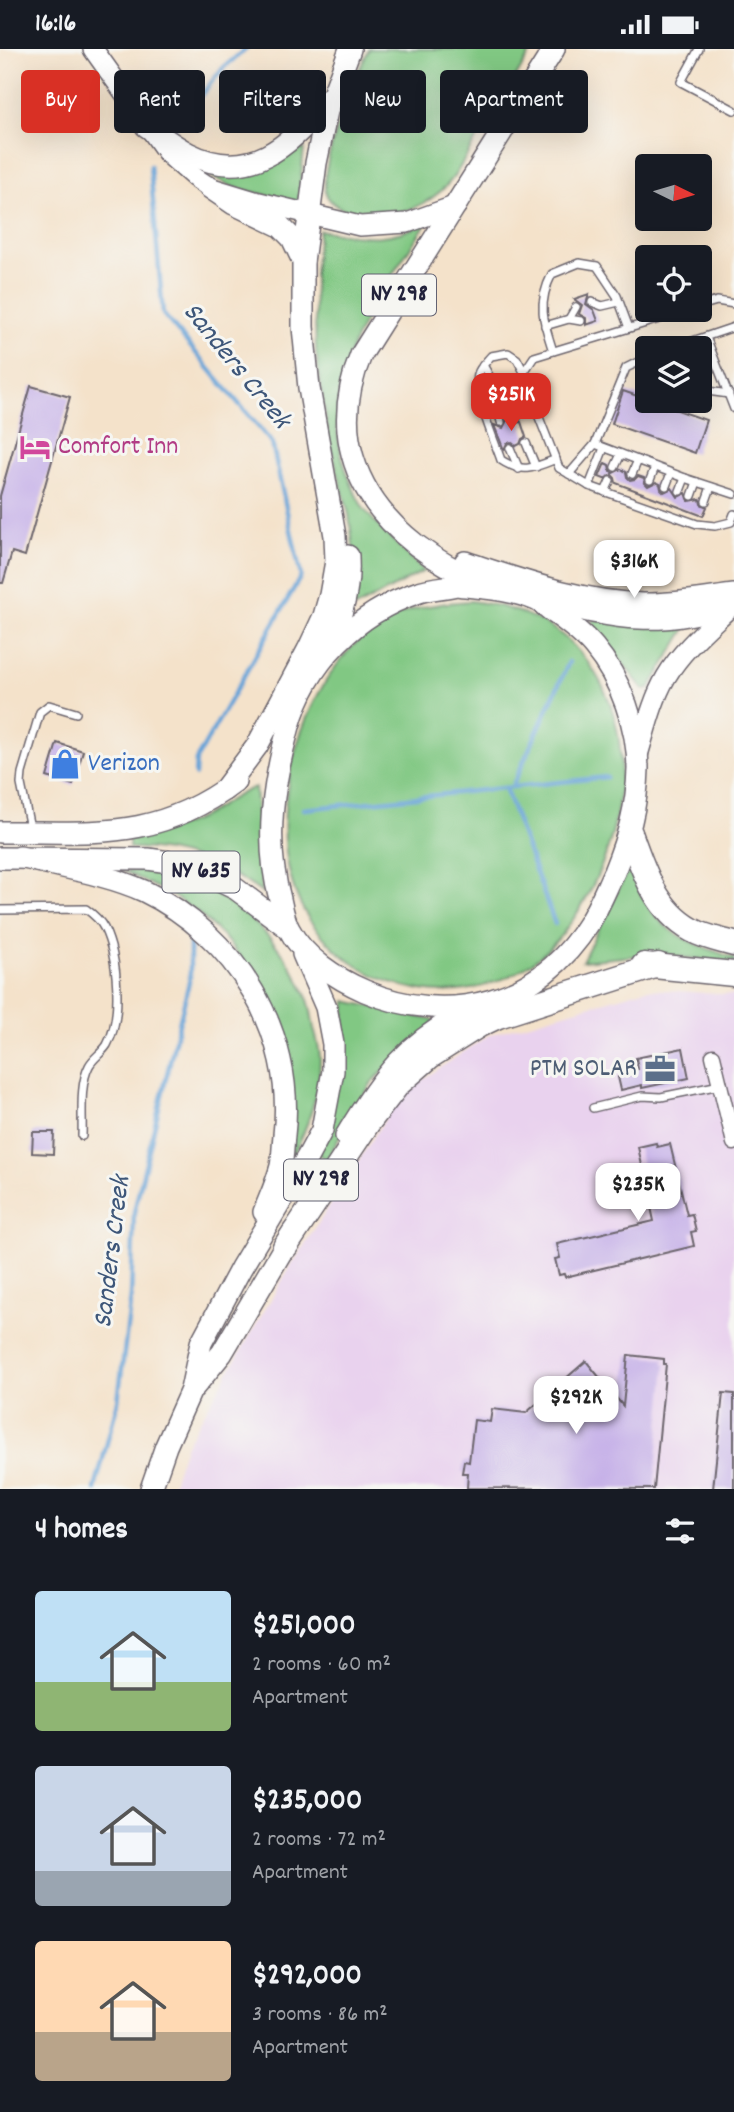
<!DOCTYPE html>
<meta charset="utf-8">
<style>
:root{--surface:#171b24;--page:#20242c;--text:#f1f3f6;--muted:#9ea1a6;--accent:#d93025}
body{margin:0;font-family:Dekko,sans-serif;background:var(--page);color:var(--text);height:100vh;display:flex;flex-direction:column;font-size:26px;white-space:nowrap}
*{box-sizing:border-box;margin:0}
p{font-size:23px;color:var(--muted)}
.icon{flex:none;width:38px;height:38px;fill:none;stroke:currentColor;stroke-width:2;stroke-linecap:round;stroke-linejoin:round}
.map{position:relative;height:1440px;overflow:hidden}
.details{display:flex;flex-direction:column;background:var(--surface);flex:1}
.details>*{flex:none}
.hud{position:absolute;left:21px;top:21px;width:693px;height:63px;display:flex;gap:14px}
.needle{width:46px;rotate:95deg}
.tools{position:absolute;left:635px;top:105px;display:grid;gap:14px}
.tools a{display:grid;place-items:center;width:77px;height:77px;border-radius:7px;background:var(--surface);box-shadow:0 7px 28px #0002;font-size:35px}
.price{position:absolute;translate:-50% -60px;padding:0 16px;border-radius:14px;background:#fff;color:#222;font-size:23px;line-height:46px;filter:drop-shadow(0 2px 4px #0008)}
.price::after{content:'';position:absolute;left:50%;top:42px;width:21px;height:16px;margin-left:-10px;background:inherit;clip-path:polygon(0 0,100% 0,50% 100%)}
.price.on{background:var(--accent);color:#fff}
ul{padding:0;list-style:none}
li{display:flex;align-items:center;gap:21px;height:175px;padding:0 35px}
li span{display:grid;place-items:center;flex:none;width:196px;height:140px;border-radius:7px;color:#555}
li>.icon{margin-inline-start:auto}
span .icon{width:84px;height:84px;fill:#fffc;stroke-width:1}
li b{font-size:30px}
h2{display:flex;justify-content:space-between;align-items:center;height:84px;padding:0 35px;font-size:30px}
.tag{padding:0 24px;border-radius:7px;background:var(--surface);box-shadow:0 7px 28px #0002;font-size:24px;line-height:63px}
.tag.on{background:var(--accent);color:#fff}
.status{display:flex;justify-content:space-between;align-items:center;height:49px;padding:0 35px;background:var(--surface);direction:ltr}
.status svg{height:19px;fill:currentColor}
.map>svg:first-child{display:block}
.built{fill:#e9d2ee}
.green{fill:#81c883;stroke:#52755f;stroke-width:2}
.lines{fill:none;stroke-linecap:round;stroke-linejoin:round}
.stream{stroke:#66a3d7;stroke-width:4.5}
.building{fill:#c6b1e8}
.lane-casing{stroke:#6c656d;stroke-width:10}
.street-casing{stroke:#6c656d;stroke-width:17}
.secondary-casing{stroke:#6c656d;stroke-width:22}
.primary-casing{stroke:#6c656d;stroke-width:24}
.highway-casing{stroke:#6c656d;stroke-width:27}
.lane{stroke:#fff;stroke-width:7}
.street{stroke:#fff;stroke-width:14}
.secondary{stroke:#fff;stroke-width:19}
.primary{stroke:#fff;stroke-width:21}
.highway{stroke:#fff;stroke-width:24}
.labels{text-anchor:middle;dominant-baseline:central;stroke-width:6;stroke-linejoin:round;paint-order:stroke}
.shield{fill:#f6f6f2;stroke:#626272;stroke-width:2}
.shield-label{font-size:24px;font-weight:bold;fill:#22223b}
.hotel-label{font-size:26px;fill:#b23c85;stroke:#f6f6f2;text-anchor:start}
.shop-label{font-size:26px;fill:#366cbe;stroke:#f6f6f2;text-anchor:start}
.service-label{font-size:26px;fill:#4e5e75;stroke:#f6f6f2;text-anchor:end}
.water-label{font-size:28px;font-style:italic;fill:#3d5679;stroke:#f6f6f2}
</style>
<div class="status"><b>16:16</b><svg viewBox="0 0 49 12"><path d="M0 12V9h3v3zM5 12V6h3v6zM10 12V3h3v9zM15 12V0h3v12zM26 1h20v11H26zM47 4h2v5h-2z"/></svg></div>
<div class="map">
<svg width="734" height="1440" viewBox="0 0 734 1440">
<rect width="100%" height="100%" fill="#f6f6f2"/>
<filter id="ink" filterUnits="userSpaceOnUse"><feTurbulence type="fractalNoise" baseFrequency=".0143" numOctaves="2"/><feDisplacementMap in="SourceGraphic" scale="14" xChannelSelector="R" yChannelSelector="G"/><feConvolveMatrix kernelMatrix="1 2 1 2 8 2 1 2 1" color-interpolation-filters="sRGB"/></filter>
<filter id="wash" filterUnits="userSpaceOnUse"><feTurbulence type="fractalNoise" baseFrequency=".00686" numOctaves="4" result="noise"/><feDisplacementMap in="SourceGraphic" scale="28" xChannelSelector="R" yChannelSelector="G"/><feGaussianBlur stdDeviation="1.57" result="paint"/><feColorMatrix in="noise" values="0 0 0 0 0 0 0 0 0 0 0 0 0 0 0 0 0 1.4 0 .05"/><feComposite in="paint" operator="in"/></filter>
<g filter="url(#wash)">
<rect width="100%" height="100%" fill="#f4e2ca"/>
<path class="built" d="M647 940 734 946V1440H171L185 1397 286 1225 401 1045 489 986Z"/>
<g class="green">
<path d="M369 0H533C513 32 493 64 473 96 465 108 458 125 447 136 429 155 401 168 375 165 358 163 337 164 327 147 315 124 357 24 369 0Z"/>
<path d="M304 99 298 154 233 138 195 119 267 114Z"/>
<path d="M427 173C379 248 312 327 346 421 351 434 356 449 364 460 381 482 404 502 424 522L355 559 351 556 353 496 349 466 329 390 316 304 314 225 319 181C363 188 386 194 427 173Z"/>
<path d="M471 552C502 556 531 564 557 582 569 591 580 603 589 615 646 693 620 812 563 884 530 926 473 950 420 941 376 933 341 912 314 877 251 796 296 625 382 574 409 558 440 554 471 552Z"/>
<path d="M596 570 685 577V581L649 640 644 641 591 574Z"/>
<path d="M255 738 262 844C224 815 177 798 129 799V788C152 785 177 780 198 770 218 760 234 746 255 738Z"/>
<path d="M628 821 631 822C653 881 678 890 734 909V914L655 905 582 912Z"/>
<path d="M124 822C203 818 278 877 307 948 311 958 312 969 314 980 317 990 320 1001 320 1011 320 1044 307 1080 292 1108L289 1009 272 958 253 924 224 888 196 862 168 844Z"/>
<path d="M346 952 437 972 372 1033 327 1110 317 1105 341 1017Z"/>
</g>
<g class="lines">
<g class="stream">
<path d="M174 79 224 18 246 0"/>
<path d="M150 117 163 265 272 394 301 527 196 711 195 726"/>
<path d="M512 738 569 613"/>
<path d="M505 739 555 875"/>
<path d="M304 760 607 728"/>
<path d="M95 1440 118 1352 131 1247 134 1163 190 929V888"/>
</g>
</g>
<g id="blocks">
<g class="building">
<path d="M589 245 586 255 594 261 598 272 586 276V269L579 265 582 256 574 250Z"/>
<path d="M31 337 70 348 25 507 12 503 3 534H0V447Z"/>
<path d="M623 342 706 371 695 404 612 375Z"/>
<path d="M511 370 515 374 521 373 526 388 522 390 520 395 516 397 511 393 507 394 504 401 494 376 503 379 507 371Z"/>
<path d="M605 414 609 416 610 421 613 424 621 420 626 423 627 428 630 431 635 430 638 427 644 429 645 434 648 437 656 433 660 435 661 440 664 443 672 439 678 448 686 444 689 452 700 450 701 455 707 458 703 467 616 434 615 429 612 426 604 430 599 428Z"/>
<path d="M57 694 83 702 73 736 47 728Z"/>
<path d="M683 999 689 1029 642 1039V1036L621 1041 618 1028 629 1026V1022L638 1020 636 1009Z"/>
<path d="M33 1083H54L53 1105 32 1104Z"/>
<path d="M656 1094 657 1098 670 1095 687 1166 692 1165 696 1182 691 1183 694 1197 565 1228 564 1225 559 1226 555 1210 560 1209 557 1195 654 1172 638 1098Z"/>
<path d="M628 1306 664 1310V1315H666L654 1440 467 1439 468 1424H462L464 1412 469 1413 474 1371 490 1373 492 1360 526 1364 586 1312 623 1357Z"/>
<path d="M723 1344 734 1345V1440H713Z"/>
</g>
</g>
</g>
<g filter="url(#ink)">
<use href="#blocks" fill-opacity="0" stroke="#6c656d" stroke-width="2"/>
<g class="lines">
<g class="lane-casing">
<g id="lane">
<path d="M699 0 681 33 734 61"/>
<path d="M592 253 602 257 619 253"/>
<path d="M700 257 717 252 734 255"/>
<path d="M576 258 569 270 581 272"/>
<path d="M689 261 534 308 524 323 531 348 559 419 589 437 697 475 715 477 731 473 734 465"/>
<path d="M545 277 569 270"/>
<path d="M706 288 734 360"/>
<path d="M672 299 734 278"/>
<path d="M553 302C543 272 537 254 552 225L579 214 597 217 617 247 629 279"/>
<path d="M483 316 491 330 501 373"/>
<path d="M524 323 517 310 508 304 491 307C487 312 480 318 478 325 474 345 494 391 501 411 522 425 534 419 556 410"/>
<path d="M491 330C509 335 512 351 517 368"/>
<path d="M700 341 729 345"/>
<path d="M526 394 536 418"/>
<path d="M595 395 685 429 734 445"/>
<path d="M510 399 519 420"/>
<path d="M615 418 621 405"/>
<path d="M569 425 595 395 626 319 648 308"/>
<path d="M632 425 638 411"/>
<path d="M650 431 655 418"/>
<path d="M589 437 604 399"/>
<path d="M666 437 671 424"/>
<path d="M680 442 685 429"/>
<path d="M605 443 610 432"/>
<path d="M692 447 697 433"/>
<path d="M706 452 711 438"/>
<path d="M30 779 21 735 22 724 40 663 49 656 76 664"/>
<path d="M0 861 86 860C93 865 100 871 104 879 118 908 123 968 107 996 102 1004 93 1009 89 1017 79 1036 83 1067 82 1087"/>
<path d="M593 1059 642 1047 661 1048 720 1036"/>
</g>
</g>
<g class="street-casing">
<path id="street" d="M713 1007 734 1094"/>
</g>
<g class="secondary-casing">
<g id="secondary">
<path d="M93 0 168 105 194 128 209 138 255 152 360 177 407 174 457 156"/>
<path d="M540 552C616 570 658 581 734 555"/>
<path d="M638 706C646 680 652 652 666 628 682 601 707 580 729 559"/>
</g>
</g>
<g class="primary-casing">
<g id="primary">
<path d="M146 77C160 86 173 96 188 104 249 135 291 97 327 51"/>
<path d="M209 138 234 155 280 177 292 189 303 212"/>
<path d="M465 513C523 532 581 553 643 555 673 556 704 550 734 546"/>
<path d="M482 533C387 495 317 412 361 306L554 0"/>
<path d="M456 536C482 539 511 540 536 551 543 554 550 561 556 565 570 575 584 586 594 598 621 630 638 679 638 720 637 759 628 788 614 823 606 840 599 858 589 874 540 954 449 978 365 942 337 930 303 908 289 880 284 871 282 859 280 850 264 792 273 733 289 677 307 613 356 564 419 543 431 539 444 539 456 536Z"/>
<path d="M328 597C342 568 350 540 348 507"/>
<path d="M224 741 257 697 308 601 324 567 330 546 336 512 335 487 309 339 303 278V213L316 114 327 62 350 0"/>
<path d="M0 783C93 782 155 793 235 733"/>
<path d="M20 808C59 818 107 825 144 842 235 886 296 983 284 1086 283 1096 283 1107 281 1117 277 1133 270 1148 264 1163"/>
<path d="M0 809 148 810 176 814 197 821 236 840 287 878"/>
<path d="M346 1087C381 1029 408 991 471 961"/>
<path d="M194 1338 222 1304 293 1183"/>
<path d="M151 1440 166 1397 191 1341 201 1294 241 1219 308 1107 322 1081 333 1022V995L326 958 303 905"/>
</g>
</g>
<g class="highway-casing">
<g id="highway">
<path d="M630 784C643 821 656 861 692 881 704 888 720 891 734 895"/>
<path d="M644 916 734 925"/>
<path d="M285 1198 367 1075 398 1035 430 1007 479 976 498 967 658 916"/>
</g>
</g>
<use href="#lane" class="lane"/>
<use href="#street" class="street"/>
<use href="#secondary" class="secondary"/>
<use href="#primary" class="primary"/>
<use href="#highway" class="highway"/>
</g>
</g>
<defs>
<g id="hotel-bare" transform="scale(2.415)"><path d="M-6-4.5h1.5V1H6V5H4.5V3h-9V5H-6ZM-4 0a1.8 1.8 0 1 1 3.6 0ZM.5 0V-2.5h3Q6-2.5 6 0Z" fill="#d1479c" stroke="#f6f6f2" stroke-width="2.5" paint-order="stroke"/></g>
<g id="shop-bare" transform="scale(2.415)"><path d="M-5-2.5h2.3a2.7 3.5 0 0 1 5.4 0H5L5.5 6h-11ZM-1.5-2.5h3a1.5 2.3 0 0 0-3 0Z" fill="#3f7fe0" stroke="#f6f6f2" stroke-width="2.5" paint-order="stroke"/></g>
<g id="office-bare" transform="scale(2.415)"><path d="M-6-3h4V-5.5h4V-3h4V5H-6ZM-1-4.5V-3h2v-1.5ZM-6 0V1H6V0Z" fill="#5c6f8a" stroke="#f6f6f2" stroke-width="2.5" paint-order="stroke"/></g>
</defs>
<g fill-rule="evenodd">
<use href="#hotel-bare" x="35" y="398"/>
<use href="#shop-bare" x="65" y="715"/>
<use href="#office-bare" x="660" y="1020"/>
</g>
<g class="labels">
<g class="shield">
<rect x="362" y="225.5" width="74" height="41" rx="5"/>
<rect x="162.5" y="802.5" width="77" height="41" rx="5"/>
<rect x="284" y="1110.5" width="74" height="41" rx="5"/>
</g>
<g class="shield-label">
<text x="399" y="246">NY 298</text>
<text x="201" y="823">NY 635</text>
<text x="321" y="1131">NY 298</text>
</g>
<g class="hotel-label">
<text x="58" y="398">Comfort Inn</text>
</g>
<g class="shop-label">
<text x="88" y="715">Verizon</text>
</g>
<g class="service-label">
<text x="637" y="1020">PTM SOLAR</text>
</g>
<g class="water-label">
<text transform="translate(235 318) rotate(51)">Sanders Creek</text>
<text transform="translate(114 1203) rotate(-83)">Sanders Creek</text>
</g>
</g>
</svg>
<div class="tools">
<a><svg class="needle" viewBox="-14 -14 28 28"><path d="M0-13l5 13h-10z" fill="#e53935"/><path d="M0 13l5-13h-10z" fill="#9ea1a6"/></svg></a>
<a><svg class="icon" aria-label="locate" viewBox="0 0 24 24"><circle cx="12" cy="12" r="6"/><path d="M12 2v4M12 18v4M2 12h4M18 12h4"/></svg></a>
<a><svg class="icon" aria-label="layers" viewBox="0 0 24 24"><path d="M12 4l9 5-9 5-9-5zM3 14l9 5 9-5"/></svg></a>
</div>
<b class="price on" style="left:511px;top:384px">$251K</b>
<b class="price" style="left:634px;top:551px">$316K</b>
<b class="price" style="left:638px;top:1174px">$235K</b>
<b class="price" style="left:576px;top:1387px">$292K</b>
<div class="hud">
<a class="tag on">Buy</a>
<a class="tag">Rent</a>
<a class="tag">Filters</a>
<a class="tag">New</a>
<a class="tag">Apartment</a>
</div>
</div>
<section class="details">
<h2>4 homes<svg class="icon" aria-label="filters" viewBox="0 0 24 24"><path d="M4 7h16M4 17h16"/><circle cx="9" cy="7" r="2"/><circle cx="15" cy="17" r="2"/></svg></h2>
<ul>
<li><span style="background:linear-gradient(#bfe0f5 65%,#8fb573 0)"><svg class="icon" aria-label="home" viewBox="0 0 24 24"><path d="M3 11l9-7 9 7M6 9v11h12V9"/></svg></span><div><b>$251,000</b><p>2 rooms · 60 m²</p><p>Apartment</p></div></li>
<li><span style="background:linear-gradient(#c9d6e8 75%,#9aa5b1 0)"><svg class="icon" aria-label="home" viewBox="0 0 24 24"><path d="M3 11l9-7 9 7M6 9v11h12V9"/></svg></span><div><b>$235,000</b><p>2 rooms · 72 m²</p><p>Apartment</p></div></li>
<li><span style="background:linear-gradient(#ffd9b3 65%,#b9a48a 0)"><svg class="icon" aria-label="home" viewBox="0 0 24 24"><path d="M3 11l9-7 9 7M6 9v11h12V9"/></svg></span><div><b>$292,000</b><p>3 rooms · 86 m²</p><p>Apartment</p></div></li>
</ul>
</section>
